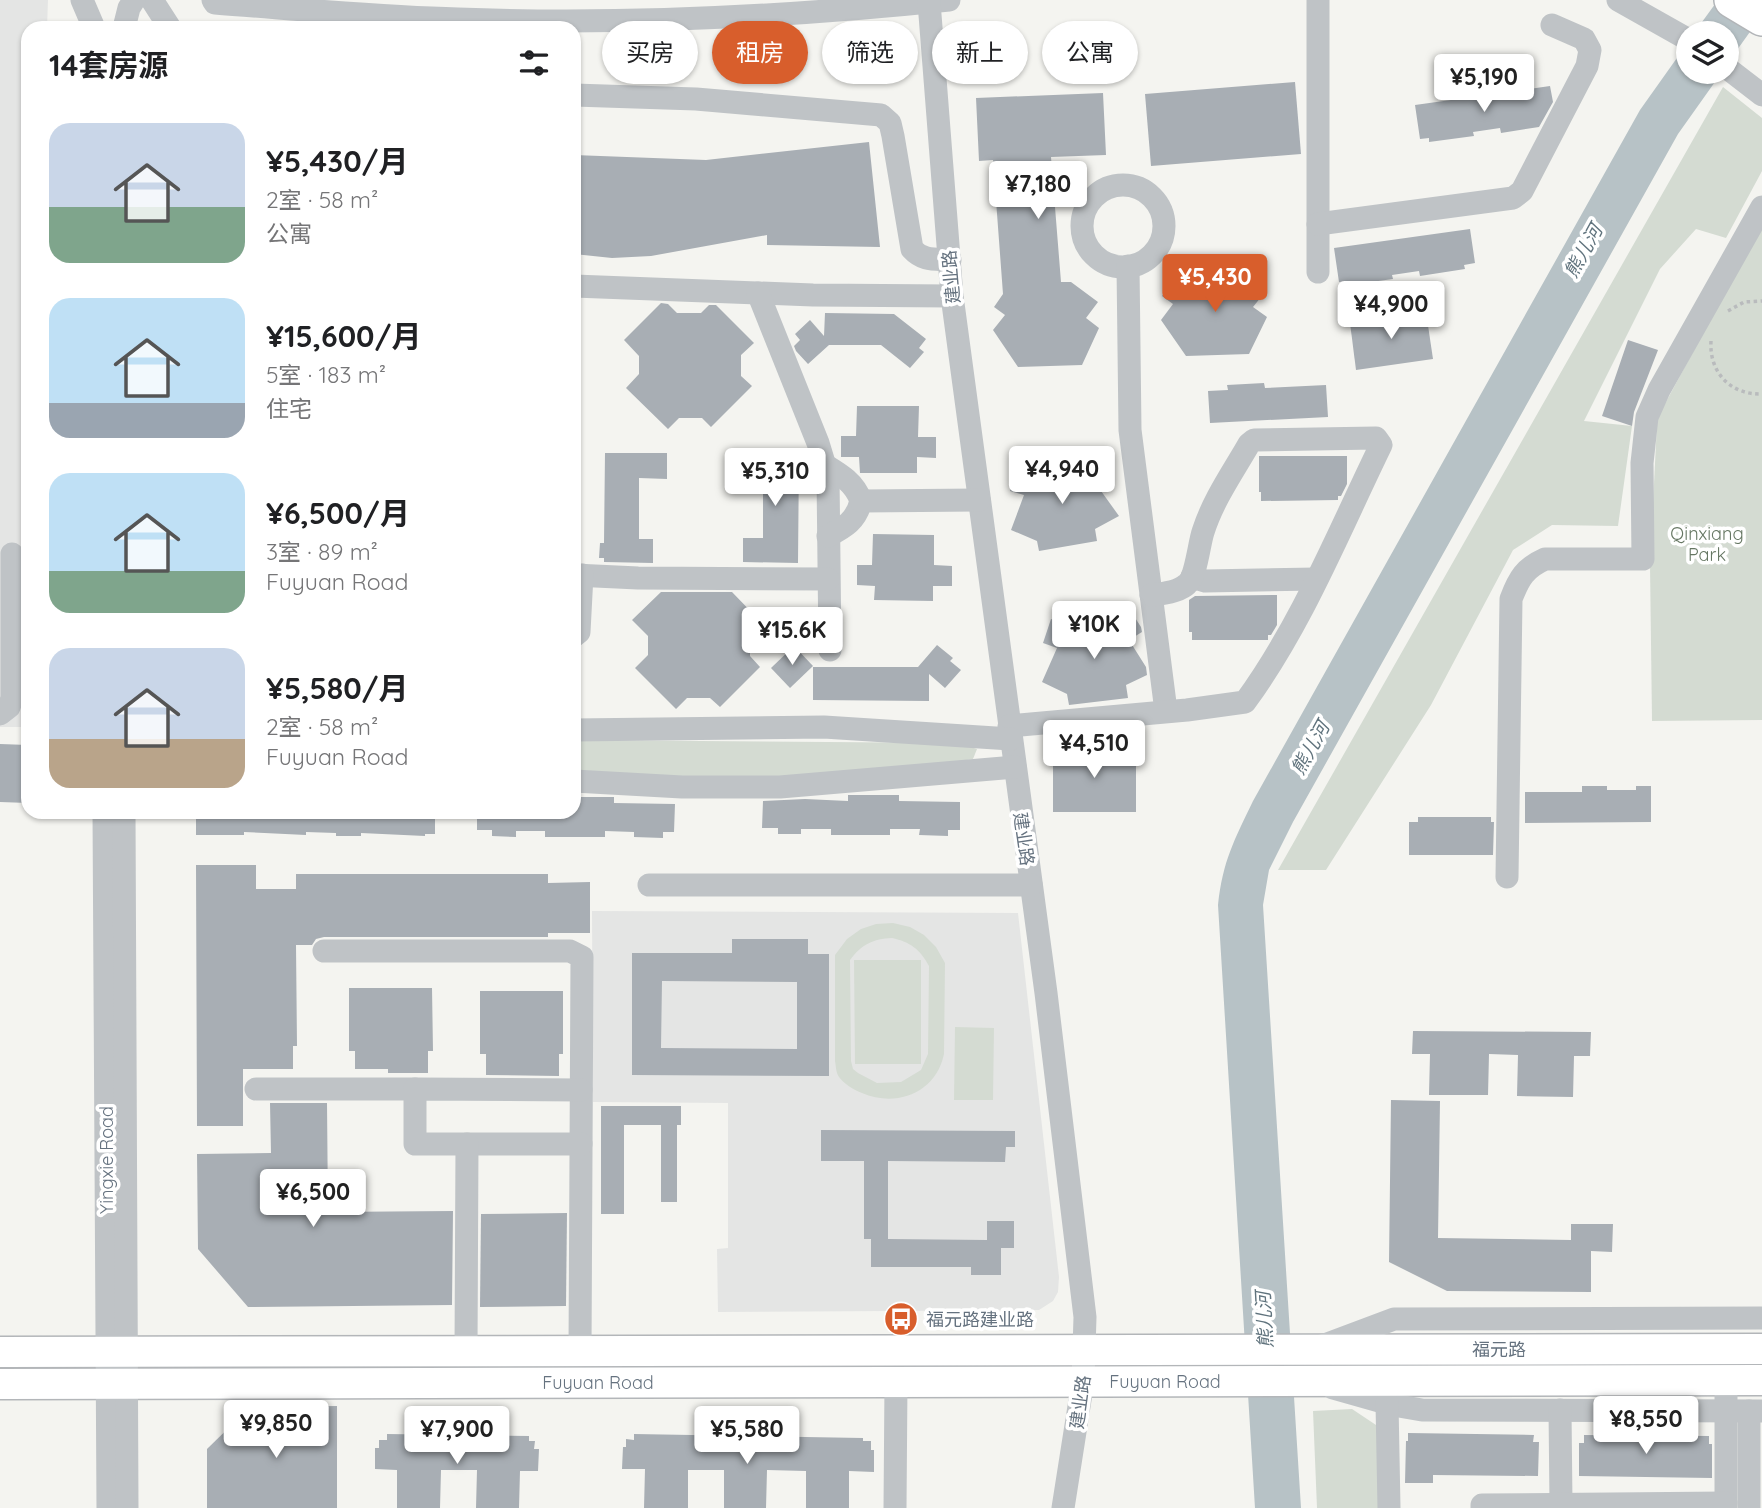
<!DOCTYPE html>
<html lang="zh">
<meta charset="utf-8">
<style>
:root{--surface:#fff;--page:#f6f6f6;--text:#202124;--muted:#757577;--accent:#d85e2c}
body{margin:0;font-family:Quicksand,"Noto Sans SC",sans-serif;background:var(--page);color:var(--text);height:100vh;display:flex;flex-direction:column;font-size:26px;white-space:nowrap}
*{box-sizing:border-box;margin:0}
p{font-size:23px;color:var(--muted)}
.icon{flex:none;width:38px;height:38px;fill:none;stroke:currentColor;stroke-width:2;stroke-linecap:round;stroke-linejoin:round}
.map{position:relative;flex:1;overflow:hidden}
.side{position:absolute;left:21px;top:21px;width:560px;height:798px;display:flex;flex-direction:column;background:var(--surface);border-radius:21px;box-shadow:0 2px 5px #0004}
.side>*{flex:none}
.guide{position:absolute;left:602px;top:21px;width:665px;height:63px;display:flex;gap:14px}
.buttons{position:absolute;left:1676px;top:21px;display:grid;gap:14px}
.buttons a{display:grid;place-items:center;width:63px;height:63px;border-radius:50%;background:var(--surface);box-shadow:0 2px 5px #0004;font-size:35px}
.price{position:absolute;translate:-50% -60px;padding:0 16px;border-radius:7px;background:#fff;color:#222;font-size:23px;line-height:46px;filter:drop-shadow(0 2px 4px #0008)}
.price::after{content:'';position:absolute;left:50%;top:42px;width:21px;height:16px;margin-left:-10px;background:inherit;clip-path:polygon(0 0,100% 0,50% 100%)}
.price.active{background:var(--accent);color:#fff}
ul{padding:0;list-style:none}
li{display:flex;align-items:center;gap:21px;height:175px;padding:0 28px}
li span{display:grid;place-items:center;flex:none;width:196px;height:140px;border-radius:21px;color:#555}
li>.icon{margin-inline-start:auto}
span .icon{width:84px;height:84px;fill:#fffc;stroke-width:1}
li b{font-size:30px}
h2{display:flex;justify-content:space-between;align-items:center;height:84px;padding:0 28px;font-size:30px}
.pill{padding:0 24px;border-radius:32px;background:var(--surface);box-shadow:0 2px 5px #0004;font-size:24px;line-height:63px}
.pill.active{background:var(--accent);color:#fff}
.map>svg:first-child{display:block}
.built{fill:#e4e5e4}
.green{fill:#d4dbd2;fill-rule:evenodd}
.water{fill:#b7c2c6}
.building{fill:#a8aeb4;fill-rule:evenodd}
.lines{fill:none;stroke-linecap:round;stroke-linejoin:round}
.major-casing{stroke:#b3b6b9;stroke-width:33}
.highway-casing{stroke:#b2b5b8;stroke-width:38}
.path{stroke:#b9bbbd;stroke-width:3.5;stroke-dasharray:3.5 3.5;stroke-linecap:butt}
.minor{stroke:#bfc3c6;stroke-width:23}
.major{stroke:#fff;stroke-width:30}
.highway{stroke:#fff;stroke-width:35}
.labels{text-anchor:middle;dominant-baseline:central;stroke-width:7;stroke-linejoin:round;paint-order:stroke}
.street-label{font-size:18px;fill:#65727f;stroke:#fff}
.park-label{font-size:18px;fill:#667763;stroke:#fff}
.poi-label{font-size:18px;fill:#65727f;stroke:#fff;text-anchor:start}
.water-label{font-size:19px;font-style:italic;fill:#60737d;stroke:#fff}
</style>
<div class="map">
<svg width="1762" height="1508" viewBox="0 0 1762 1508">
<rect width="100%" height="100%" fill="#f4f4f0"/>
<g class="built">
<path d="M0 0H48L47 28H28V727H0Z"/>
<path d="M592 911 1018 913 1059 1277 1058 1292 1053 1301 1039 1310 718 1312 717 1249 728 1248V1103L593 1102Z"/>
</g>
<g class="green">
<path d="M1723 87 1762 118V171L1726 238 1696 229 1660 269 1584 421 1632 426 1618 526 1552 525 1513 550 1431 705 1326 870H1278Z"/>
<path d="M1762 224V720L1652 721 1650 565 1657 423 1660 413Z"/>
<path d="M574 740 958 743 977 749 973 759 948 763 722 782 574 774Z"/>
<path d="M893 923 910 927 924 935 936 947 945 963 944 1054C936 1093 896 1108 862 1093 854 1090 844 1084 839 1077 836 1073 836 1066 835 1061V955L847 939 861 929 876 924ZM892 938C910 942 920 949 929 966L928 1054 921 1070 901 1082 877 1083 858 1073 853 1069 851 1061 850 960C862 944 873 939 892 938Z"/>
<path d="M854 960H921V1064H855Z"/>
<path d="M955 1027 994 1028 993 1100H954Z"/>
<path d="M1352 1409 1379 1427 1378 1508H1317L1313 1411Z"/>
</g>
<g class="water">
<path d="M1718 0 1762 15 1727 64V33H1694Z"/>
<path d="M1689 41V72H1722L1678 134 1293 822 1269 870 1263 905 1301 1508H1255L1218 905C1223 860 1234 841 1253 801L1640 110Z"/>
</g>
<g class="building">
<path d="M1295 82 1301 154 1151 166 1145 94Z"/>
<path d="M1550 86 1553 102 1539 127 1501 133 1500 128 1473 132 1474 136 1429 142V138L1420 139 1415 105Z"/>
<path d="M1103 93 1106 155 1051 157 1061 282H1071L1098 302 1086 318 1099 328 1082 365 1018 367 993 330 1005 315 994 307 1003 294 993 160 979 161 976 98Z"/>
<path d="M869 142 880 247 767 245V235L651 256 612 258 574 254V155L706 160Z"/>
<path d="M1470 229 1475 263 1464 265 1465 269 1420 276 1419 271 1392 275 1393 279 1349 285 1348 281 1339 282 1334 248Z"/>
<path d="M1239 271 1265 292 1253 307 1267 317 1249 354 1186 356 1161 320 1173 304 1162 296 1174 280 1192 294 1191 272Z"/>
<path d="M661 303 668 304 677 313H701L709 305H716L754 343 741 355V376L752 386 711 427 702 418H679L668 429 626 388 639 374V356L624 340Z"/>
<path d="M1426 312 1433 359 1356 370 1350 323Z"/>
<path d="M825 313 894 314 926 339 919 348 924 352 910 368 881 345H829L808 364 796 351 794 346 800 340 795 334 810 320 824 336Z"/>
<path d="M1628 340 1658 350 1634 412 1632 426 1602 416Z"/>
<path d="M1264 383 1265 388 1326 385 1328 417 1210 423 1208 391 1228 390 1227 385Z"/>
<path d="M857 406H919L918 437H936V458L917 457V473H860L859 457H841V436H856Z"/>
<path d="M605 453H667V479L639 478V539H653V563L604 562V558H599L600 543H604Z"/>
<path d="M743 454H799L798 563 743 562V538H763V479H743Z"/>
<path d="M1096 454 1110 474 1096 484 1119 516 1095 529 1097 541 1039 551 1037 541 1011 530 1024 495 1010 491 1017 466 1062 479Z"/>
<path d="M1259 456H1347V484L1341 496H1338V500L1261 501V492H1259Z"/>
<path d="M873 534 934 535V565L952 566V586H933V601L874 600 875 586 857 585V565H872Z"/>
<path d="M661 592H732L762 623 750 635V656L760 667 720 707 710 698H687L676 709 635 668 648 655V636L632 620Z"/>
<path d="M1277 595V625L1271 635H1268V640H1192V632H1189V600L1195 596Z"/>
<path d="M1130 610 1141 627 1142 632 1129 640 1146 667 1147 675 1126 685 1128 698 1069 705 1067 694 1042 682 1057 648 1043 643 1051 619 1096 634Z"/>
<path d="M937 645 953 658 950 661 961 670 945 688 929 674V701L813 700V667H918Z"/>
<path d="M794 646 813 666 790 688 771 668Z"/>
<path d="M0 744 28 745V803L0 802Z"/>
<path d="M1053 748 1136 749V812H1053Z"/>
<path d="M1582 786H1607V790H1636V786H1651V822L1525 823V792H1582Z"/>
<path d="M848 795H899V801L960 802V830H948V836L919 835 920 829H890V835H831V829H801V834H778V828H762L763 801 805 799 848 801Z"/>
<path d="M574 797H614V803L675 804 674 832H663V838L634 837V832L605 831V837H545V831H516V837L492 836V830H477V812H574Z"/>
<path d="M196 812H435V834H425V836L361 833V836H336V833L306 832V835L244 832V835H196Z"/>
<path d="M1418 817H1491V822H1494L1493 855H1409V822H1418Z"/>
<path d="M196 865H256V889H296V874H548V883L590 882V933H548V937H324L316 939 312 945H296L297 1046H293V1069H243V1126H197Z"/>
<path d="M732 939H808V954H829V1076L632 1075V953H732ZM662 981 797 982V1049L661 1048Z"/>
<path d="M349 988H432L433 1051H428V1073H388V1069H355V1051H349Z"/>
<path d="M480 991H563V1054H559V1076L486 1075V1054H480Z"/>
<path d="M1413 1031 1591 1032 1590 1056H1574L1573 1097 1517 1096 1518 1055 1489 1054 1488 1095H1429L1430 1054H1412Z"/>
<path d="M1391 1100 1440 1101 1438 1238 1571 1240V1224H1613L1612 1252 1591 1251V1292L1447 1291 1389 1262Z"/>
<path d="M270 1103H327L328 1212 453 1211 452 1305 248 1307 198 1249 197 1154 271 1153Z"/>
<path d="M601 1106H681V1125H677V1202H661V1125H624V1214H601Z"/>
<path d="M821 1130 1015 1131V1147H1006L1005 1162 888 1161V1239L987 1240V1221H1014V1248H1001V1275H971V1267H871V1239H864V1161H821Z"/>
<path d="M567 1213 566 1306 480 1307 481 1214Z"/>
<path d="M337 1406V1508H207V1449L250 1407Z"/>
<path d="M1408 1433 1534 1435 1533 1442H1539L1538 1476 1433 1475V1483H1405L1406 1441H1408Z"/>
<path d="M387 1434 529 1436V1441H535L534 1449H539L538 1471H520L519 1508H476L477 1470H441L440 1508H397V1470L375 1469V1448H379V1440H387Z"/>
<path d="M634 1434 863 1438V1441H871V1450H874V1472L849 1471V1508H806V1471L767 1470 766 1508H724V1470H688V1508H644L645 1469H622L623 1447H626V1439L634 1440Z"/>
<path d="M1584 1435 1709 1436V1444H1712V1478L1579 1476V1443H1584Z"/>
</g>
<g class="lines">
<g class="major-casing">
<g id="major">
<path d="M0 1352 1762 1349"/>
<path d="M0 1384 1762 1380"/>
</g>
</g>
<g class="highway-casing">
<path id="highway" d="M1732 0 1762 18"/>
</g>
<g class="path">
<path d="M1728 311 1744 302 1762 301"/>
<path d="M1711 341C1709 372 1730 395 1762 394"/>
</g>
<g class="minor">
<path d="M82 0 94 28"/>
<path d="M152 0 170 28"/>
<path d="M213 0 215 3C296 9 377 17 458 19 622 25 786 17 949 0"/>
<path d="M1318 0V272"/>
<path d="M1618 0 1689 40"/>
<path d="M929 2 952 296 1046 993 1085 1317 1083 1381 1063 1508"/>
<path d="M124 28 129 8 134 0"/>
<path d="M1727 68 1762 95"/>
<path d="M574 95 696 99 881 115 890 123 893 136 912 249C923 261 934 259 950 260"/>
<circle cx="1123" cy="226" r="41"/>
<path d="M1318 224 1513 198 1522 191 1587 66 1590 50 1584 39 1552 25"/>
<path d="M1128 266 1130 430 1166 711"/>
<path d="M574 286 813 295 952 296"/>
<path d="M758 293 818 443 828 476 830 650"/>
<path d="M825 465C840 474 855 483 861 501 856 521 845 527 828 536"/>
<path d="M861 501 979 500"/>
<path d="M574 575 638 578 828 579"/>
<path d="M1192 577 1205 581 1316 579"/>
<path d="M574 636 579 632 582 575"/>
<path d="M0 714 9 707 12 698V554"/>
<path d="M1009 726 1187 710 1245 702C1302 624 1339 531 1381 445L1376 438 1254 440 1249 444C1233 472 1213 500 1203 532 1199 544 1196 577 1187 584 1179 592 1162 594 1151 595"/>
<path d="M574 730 824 727 1011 739"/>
<path d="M574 781 682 787H780L1015 767"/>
<path d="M104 812 108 1508"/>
<path d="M124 812 127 1508"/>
<path d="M1507 877 1511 599C1519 578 1525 568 1545 559H1643L1642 463 1647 417 1659 390 1762 207"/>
<path d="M649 885H1031"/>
<path d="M324 951H570L582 957 580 1351"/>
<path d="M256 1089H415"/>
<path d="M467 1144H581"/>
<path d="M1322 1346 1394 1319 1762 1318"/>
<path d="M466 1351 467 1144H415V1089L581 1090"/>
<path d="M1333 1388 1393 1405 1422 1410 1762 1411"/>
<path d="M1726 1397V1508"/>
<path d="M1387 1403 1389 1508"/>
<path d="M1560 1410 1561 1504"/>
<path d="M895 1508 896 1382"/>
<path d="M1482 1508V1505L1726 1503"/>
<path d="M1749 1508V1411"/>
</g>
<use href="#major" class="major"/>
<use href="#highway" class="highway"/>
</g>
<defs>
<g id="bus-disc" transform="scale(1.75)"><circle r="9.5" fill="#d85e2c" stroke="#fff"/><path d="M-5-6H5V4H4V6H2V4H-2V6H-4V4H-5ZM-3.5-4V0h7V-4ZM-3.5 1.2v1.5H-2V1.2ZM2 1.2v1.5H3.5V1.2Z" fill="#fff"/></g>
</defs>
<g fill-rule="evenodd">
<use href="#bus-disc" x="901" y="1319"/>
</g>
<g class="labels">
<g class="street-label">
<text transform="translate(951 277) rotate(-95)">建业路</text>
<text transform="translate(1024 839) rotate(82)">建业路</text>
<text transform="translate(106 1160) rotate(-90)">Yingxie Road</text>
<text x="1499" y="1349">福元路</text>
<text x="1165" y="1381">Fuyuan Road</text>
<text x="598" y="1382">Fuyuan Road</text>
<text transform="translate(1080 1402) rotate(-82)">建业路</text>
</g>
<g class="park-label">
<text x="1707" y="533">Qinxiang<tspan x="1707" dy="21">Park</tspan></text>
</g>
<g class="poi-label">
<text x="926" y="1319">福元路建业路</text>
</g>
<g class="water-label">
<text transform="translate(1583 251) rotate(-61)">熊儿河</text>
<text transform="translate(1310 748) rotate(-61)">熊儿河</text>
<text transform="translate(1264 1320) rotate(-93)">熊儿河</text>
</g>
</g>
</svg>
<div class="buttons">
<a><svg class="icon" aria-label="layers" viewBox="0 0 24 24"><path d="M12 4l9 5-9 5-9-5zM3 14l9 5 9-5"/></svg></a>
</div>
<b class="price" style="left:1484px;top:114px">¥5,190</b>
<b class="price" style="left:1038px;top:221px">¥7,180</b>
<b class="price active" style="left:1215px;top:314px">¥5,430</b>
<b class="price" style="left:1391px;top:341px">¥4,900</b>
<b class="price" style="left:1062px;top:506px">¥4,940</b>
<b class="price" style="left:775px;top:508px">¥5,310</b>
<b class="price" style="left:1094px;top:661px">¥10K</b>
<b class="price" style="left:792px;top:667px">¥15.6K</b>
<b class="price" style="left:1094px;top:780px">¥4,510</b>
<b class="price" style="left:313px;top:1229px">¥6,500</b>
<b class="price" style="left:1646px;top:1456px">¥8,550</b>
<b class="price" style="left:276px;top:1460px">¥9,850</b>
<b class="price" style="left:457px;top:1466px">¥7,900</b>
<b class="price" style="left:747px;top:1466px">¥5,580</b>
<div class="guide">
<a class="pill">买房</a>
<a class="pill active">租房</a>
<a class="pill">筛选</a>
<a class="pill">新上</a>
<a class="pill">公寓</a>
</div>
<section class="side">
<h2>14套房源<svg class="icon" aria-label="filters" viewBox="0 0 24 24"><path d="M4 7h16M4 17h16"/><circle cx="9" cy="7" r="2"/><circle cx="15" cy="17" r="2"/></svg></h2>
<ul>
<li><span style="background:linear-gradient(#c9d6e8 60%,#7fa58c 0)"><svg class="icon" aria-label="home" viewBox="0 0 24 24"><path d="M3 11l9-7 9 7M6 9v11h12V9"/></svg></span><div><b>¥5,430/月</b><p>2室 · 58 m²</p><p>公寓</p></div></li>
<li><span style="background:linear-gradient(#bfe0f5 75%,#9aa5b1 0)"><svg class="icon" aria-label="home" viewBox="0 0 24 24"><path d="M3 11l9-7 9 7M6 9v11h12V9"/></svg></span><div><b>¥15,600/月</b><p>5室 · 183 m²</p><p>住宅</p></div></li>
<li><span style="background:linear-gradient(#bfe0f5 70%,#7fa58c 0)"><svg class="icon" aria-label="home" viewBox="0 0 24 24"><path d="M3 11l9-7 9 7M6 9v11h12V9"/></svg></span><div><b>¥6,500/月</b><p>3室 · 89 m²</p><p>Fuyuan Road</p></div></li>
<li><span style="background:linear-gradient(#c9d6e8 65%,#b9a48a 0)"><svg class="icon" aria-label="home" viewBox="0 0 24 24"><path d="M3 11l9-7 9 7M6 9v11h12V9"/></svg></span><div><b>¥5,580/月</b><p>2室 · 58 m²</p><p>Fuyuan Road</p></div></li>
</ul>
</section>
</div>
